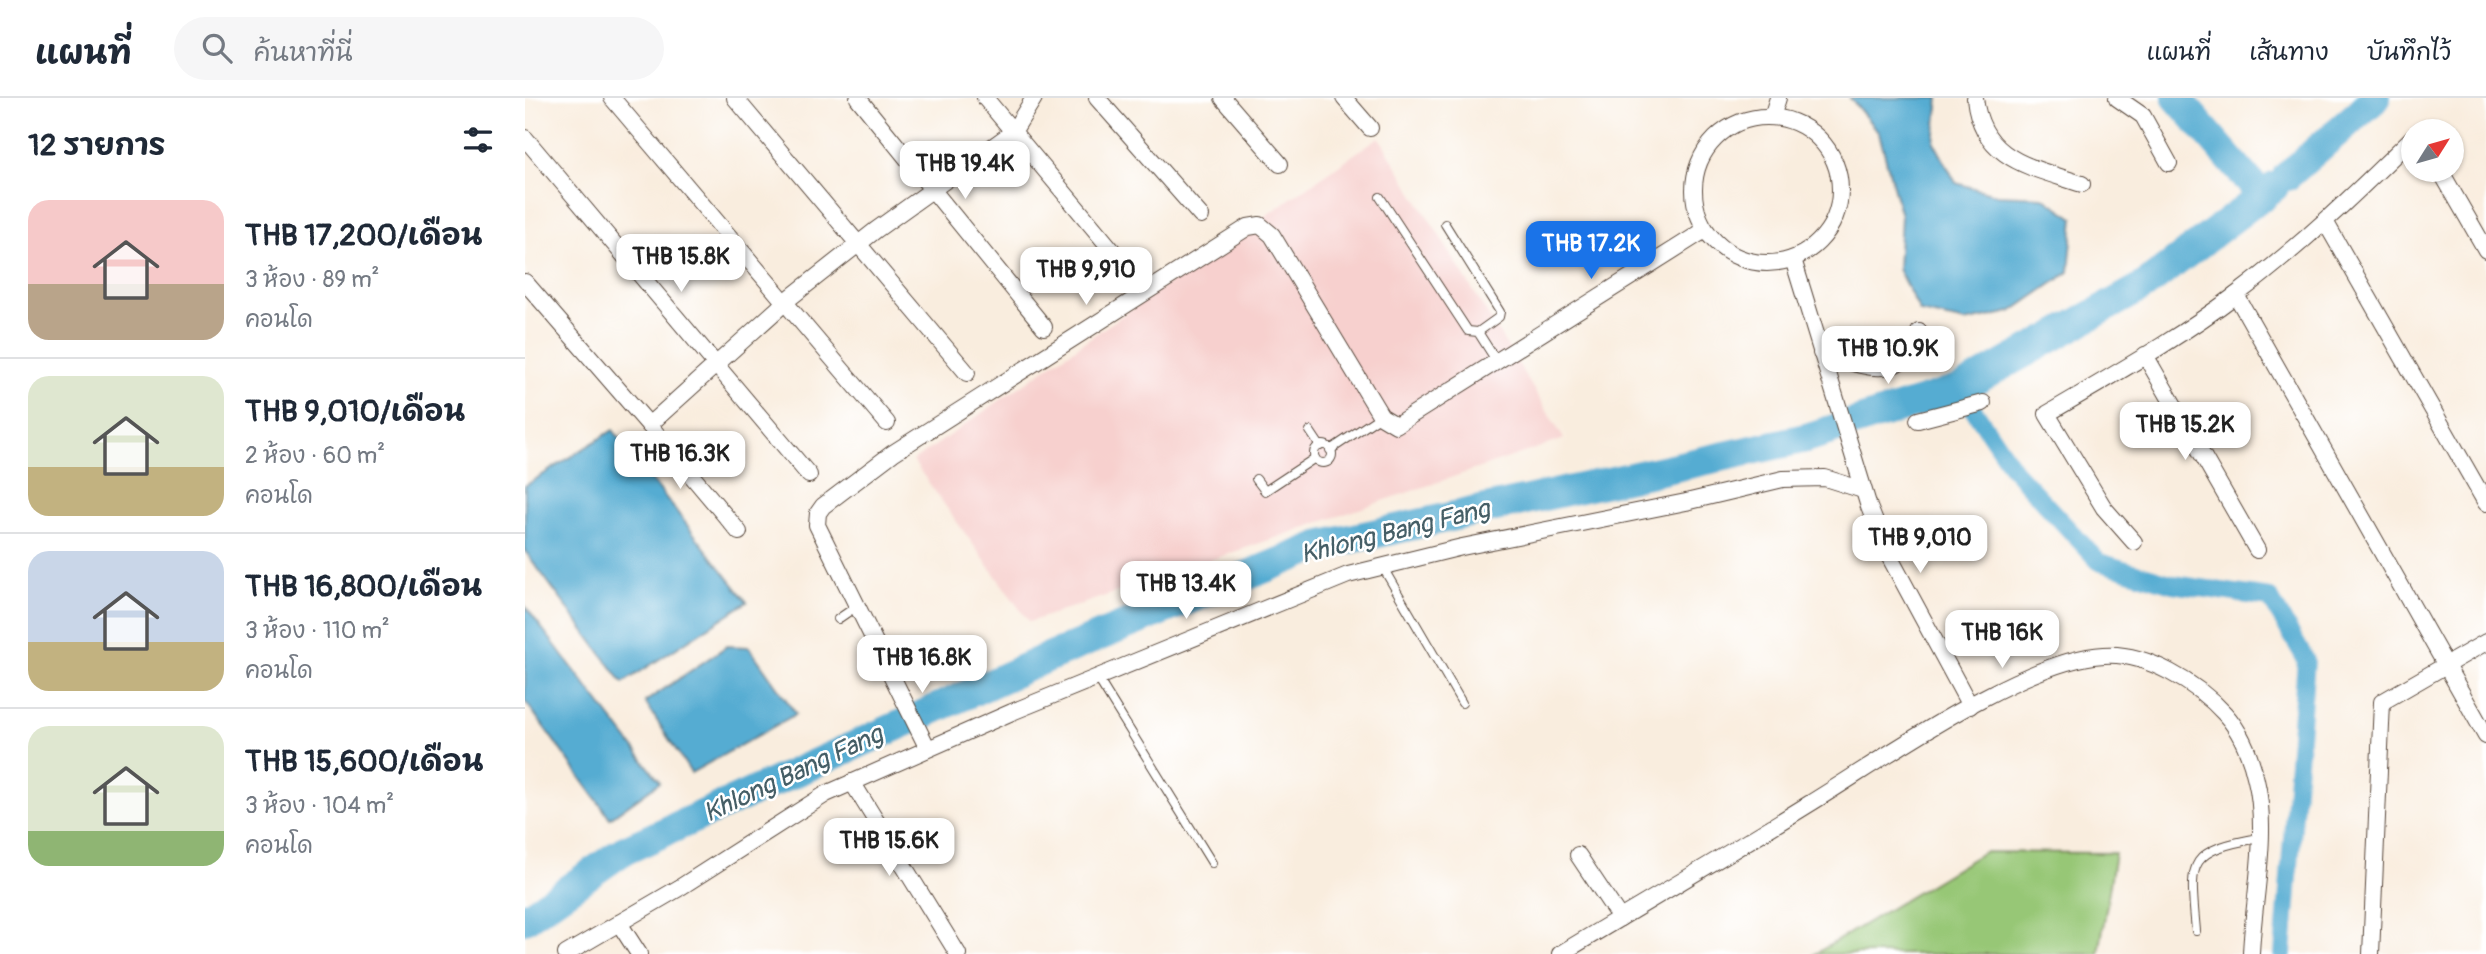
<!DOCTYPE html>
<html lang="th">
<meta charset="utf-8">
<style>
:root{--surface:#fff;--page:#f6f6f7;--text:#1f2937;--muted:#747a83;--line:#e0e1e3;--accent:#1a73e8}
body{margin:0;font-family:Pangolin,"Playpen Sans Thai",sans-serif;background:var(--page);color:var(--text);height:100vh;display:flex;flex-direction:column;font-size:26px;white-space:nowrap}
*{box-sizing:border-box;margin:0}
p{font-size:23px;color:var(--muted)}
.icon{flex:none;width:38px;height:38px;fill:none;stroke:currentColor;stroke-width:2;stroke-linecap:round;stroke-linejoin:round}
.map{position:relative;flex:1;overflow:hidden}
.drawer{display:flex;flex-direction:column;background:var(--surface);width:525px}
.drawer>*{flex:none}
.needle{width:46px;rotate:53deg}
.buttons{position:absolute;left:1876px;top:21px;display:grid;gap:14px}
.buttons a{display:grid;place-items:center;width:63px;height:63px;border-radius:50%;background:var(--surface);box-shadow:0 2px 5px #0004;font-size:35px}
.price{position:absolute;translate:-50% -60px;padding:0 16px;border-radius:14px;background:#fff;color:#222;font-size:23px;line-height:46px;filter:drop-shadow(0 2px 4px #0008)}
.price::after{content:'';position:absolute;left:50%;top:42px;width:21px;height:16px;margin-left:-10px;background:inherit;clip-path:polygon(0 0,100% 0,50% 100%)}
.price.active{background:var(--accent);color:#fff}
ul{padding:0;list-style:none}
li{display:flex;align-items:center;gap:21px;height:175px;padding:0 28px}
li+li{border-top:2px solid var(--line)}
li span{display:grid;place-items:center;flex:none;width:196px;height:140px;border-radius:21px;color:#555}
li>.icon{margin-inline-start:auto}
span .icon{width:84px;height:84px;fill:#fffc;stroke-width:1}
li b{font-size:30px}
h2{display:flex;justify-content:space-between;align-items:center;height:84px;padding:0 28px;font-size:30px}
header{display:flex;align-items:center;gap:42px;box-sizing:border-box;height:98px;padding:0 35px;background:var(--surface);border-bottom:2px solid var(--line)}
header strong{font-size:33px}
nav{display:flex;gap:38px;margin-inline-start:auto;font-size:24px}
.search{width:490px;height:63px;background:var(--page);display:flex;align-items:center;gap:18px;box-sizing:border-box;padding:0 24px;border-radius:38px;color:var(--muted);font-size:26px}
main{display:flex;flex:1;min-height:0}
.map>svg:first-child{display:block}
.built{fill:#f7d0ce}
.green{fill:#97c776;stroke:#69784a;stroke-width:2}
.water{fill:#55acd2;stroke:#486b78;stroke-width:2}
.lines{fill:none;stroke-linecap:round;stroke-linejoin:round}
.canal{stroke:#55acd2;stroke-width:18}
.river{stroke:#55acd2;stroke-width:30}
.service-casing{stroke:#58473b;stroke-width:10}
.minor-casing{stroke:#58473b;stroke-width:18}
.service{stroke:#fff;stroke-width:8}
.minor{stroke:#fff;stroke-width:16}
.labels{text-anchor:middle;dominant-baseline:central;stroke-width:5;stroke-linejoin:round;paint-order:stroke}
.water-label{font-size:26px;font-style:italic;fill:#455e66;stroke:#fff}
</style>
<header>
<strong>แผนที่</strong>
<div class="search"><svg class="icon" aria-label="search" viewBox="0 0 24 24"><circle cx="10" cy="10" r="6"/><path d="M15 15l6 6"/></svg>ค้นหาที่นี่</div>
<nav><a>แผนที่</a><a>เส้นทาง</a><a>บันทึกไว้</a></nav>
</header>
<main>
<section class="drawer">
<h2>12 รายการ<svg class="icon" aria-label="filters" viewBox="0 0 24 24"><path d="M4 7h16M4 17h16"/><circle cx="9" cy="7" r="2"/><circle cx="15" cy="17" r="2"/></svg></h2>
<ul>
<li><span style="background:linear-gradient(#f6c9c9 60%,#b9a48a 0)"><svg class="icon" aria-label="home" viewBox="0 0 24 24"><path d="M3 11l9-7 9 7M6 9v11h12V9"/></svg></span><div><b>THB 17,200/เดือน</b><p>3 ห้อง · 89 m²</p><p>คอนโด</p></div></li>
<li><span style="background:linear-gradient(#dfe7d0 65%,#c2b280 0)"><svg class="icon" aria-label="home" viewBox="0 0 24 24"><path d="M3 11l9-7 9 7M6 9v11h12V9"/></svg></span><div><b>THB 9,010/เดือน</b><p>2 ห้อง · 60 m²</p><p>คอนโด</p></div></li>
<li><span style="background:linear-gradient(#c9d6e8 65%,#c2b280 0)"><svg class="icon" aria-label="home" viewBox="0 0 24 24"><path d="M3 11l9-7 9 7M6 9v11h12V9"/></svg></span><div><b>THB 16,800/เดือน</b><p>3 ห้อง · 110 m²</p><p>คอนโด</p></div></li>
<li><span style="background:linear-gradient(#dfe7d0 75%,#8fb573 0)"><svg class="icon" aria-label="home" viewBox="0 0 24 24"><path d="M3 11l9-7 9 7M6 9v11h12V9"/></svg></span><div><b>THB 15,600/เดือน</b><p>3 ห้อง · 104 m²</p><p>คอนโด</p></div></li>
</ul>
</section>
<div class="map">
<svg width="1961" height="856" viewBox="0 0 1961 856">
<rect width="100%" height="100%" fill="#fff"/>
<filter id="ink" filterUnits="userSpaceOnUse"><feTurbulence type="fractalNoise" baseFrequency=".0143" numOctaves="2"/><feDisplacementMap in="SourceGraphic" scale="14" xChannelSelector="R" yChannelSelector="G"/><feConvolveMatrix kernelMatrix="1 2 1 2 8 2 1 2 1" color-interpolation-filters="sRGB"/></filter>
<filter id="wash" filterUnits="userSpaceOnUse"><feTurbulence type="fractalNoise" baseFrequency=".00686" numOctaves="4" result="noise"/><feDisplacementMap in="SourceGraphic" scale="28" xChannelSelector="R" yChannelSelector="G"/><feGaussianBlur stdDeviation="1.57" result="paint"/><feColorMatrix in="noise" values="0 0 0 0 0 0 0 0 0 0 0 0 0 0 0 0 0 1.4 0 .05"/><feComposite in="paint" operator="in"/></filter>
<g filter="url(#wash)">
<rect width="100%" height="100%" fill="#f9edde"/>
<path class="built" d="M854 39 1039 341 504 524 388 363Z"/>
<path class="green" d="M1459 754 1590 755 1574 856H1290Z"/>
<g class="water">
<path d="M1325 0H1414L1409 44 1431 85 1473 97 1518 99 1549 120 1544 174 1486 214 1440 224 1395 214 1373 171 1376 118 1354 35Z"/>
<path d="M88 332 222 504 98 585 0 453V388Z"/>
<path d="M0 508 135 684 85 720 0 603Z"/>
<path d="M202 548 224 549 271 616 166 675 120 604Z"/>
</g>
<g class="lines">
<path class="canal" d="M1435 291 1489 372 1574 464 1648 486 1745 500 1781 562 1758 856"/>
<g class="river">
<path d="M1652 0 1738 99"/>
<path d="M1762 78 1851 0"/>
<path d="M0 821 98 753 526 558 794 448 1281 340 1435 291 1619 188 1749 89"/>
</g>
</g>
</g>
<g filter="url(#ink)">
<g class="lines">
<g class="service-casing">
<g id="service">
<path d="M855 99 943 233 953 234 972 264"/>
<path d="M920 126 975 214 974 219 953 234"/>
<path d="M785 333 795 348"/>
<circle cx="798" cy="356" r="9"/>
<path d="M805 352 856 318"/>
<path d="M731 381 740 393 790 360"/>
<path d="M857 468 937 605"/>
<path d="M313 521 332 508"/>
<path d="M572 579 687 765"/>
<path d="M1671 833C1665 764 1660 753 1734 740"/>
</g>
</g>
<g class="minor-casing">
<g id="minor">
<path d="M87 0 362 325"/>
<path d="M210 0 442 275"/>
<path d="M333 0 519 229"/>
<path d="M460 0 607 176"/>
<path d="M572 0 676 118"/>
<path d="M698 0 755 66"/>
<path d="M819 0 845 30"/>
<path d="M1450 0C1457 63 1507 69 1557 86"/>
<path d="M1592 0 1618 18 1644 65"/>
<path d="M1247 19 1253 0"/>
<circle cx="1242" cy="92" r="73"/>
<path d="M0 40 284 377"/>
<path d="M1915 72 1961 152"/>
<path d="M1801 125 1961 405"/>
<path d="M1268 161 1344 409 1363 456 1445 608"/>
<path d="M0 184 124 327 266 199 351 132 488 34 509 0"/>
<path d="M1711 197 1961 638"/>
<path d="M1296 255C1336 267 1378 288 1394 234"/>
<path d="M1620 257 1732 452"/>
<path d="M1393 322 1458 305"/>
<path d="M124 327 214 434"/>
<path d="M1609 444 1579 410 1522 316C1586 278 1653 241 1712 196 1776 148 1832 94 1888 39"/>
<path d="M402 649 292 427 293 415 298 408 368 355 723 129 735 127 747 137 856 318 871 327 1180 132"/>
<path d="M327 684 433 856"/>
<path d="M1053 757 1095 820"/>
<path d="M94 825 114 856"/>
<path d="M41 856 154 790 301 696 487 614 823 477 937 449 1161 404 1258 381 1300 380 1338 392"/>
<path d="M1035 856C1118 806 1202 757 1284 706 1358 661 1496 562 1579 557 1621 554 1673 586 1700 616 1716 634 1726 659 1731 682 1744 734 1728 802 1726 856"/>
<path d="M1846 856 1857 604 1961 544"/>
</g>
</g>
<use href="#service" class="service"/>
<use href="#minor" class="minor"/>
</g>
</g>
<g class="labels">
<g class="water-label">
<text transform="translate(870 434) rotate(-14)">Khlong Bang Fang</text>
<text transform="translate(268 676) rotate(-25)">Khlong Bang Fang</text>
</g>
</g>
</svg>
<div class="buttons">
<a><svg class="needle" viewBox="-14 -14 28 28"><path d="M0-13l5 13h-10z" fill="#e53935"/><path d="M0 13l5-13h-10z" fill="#747a83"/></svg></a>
</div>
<b class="price" style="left:440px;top:103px">THB 19.4K</b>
<b class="price active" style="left:1066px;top:183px">THB 17.2K</b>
<b class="price" style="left:156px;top:196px">THB 15.8K</b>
<b class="price" style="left:561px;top:209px">THB 9,910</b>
<b class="price" style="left:1363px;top:288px">THB 10.9K</b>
<b class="price" style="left:1660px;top:364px">THB 15.2K</b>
<b class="price" style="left:155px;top:393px">THB 16.3K</b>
<b class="price" style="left:1395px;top:477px">THB 9,010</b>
<b class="price" style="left:661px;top:523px">THB 13.4K</b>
<b class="price" style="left:1477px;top:572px">THB 16K</b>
<b class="price" style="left:397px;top:597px">THB 16.8K</b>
<b class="price" style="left:364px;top:780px">THB 15.6K</b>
</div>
</main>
